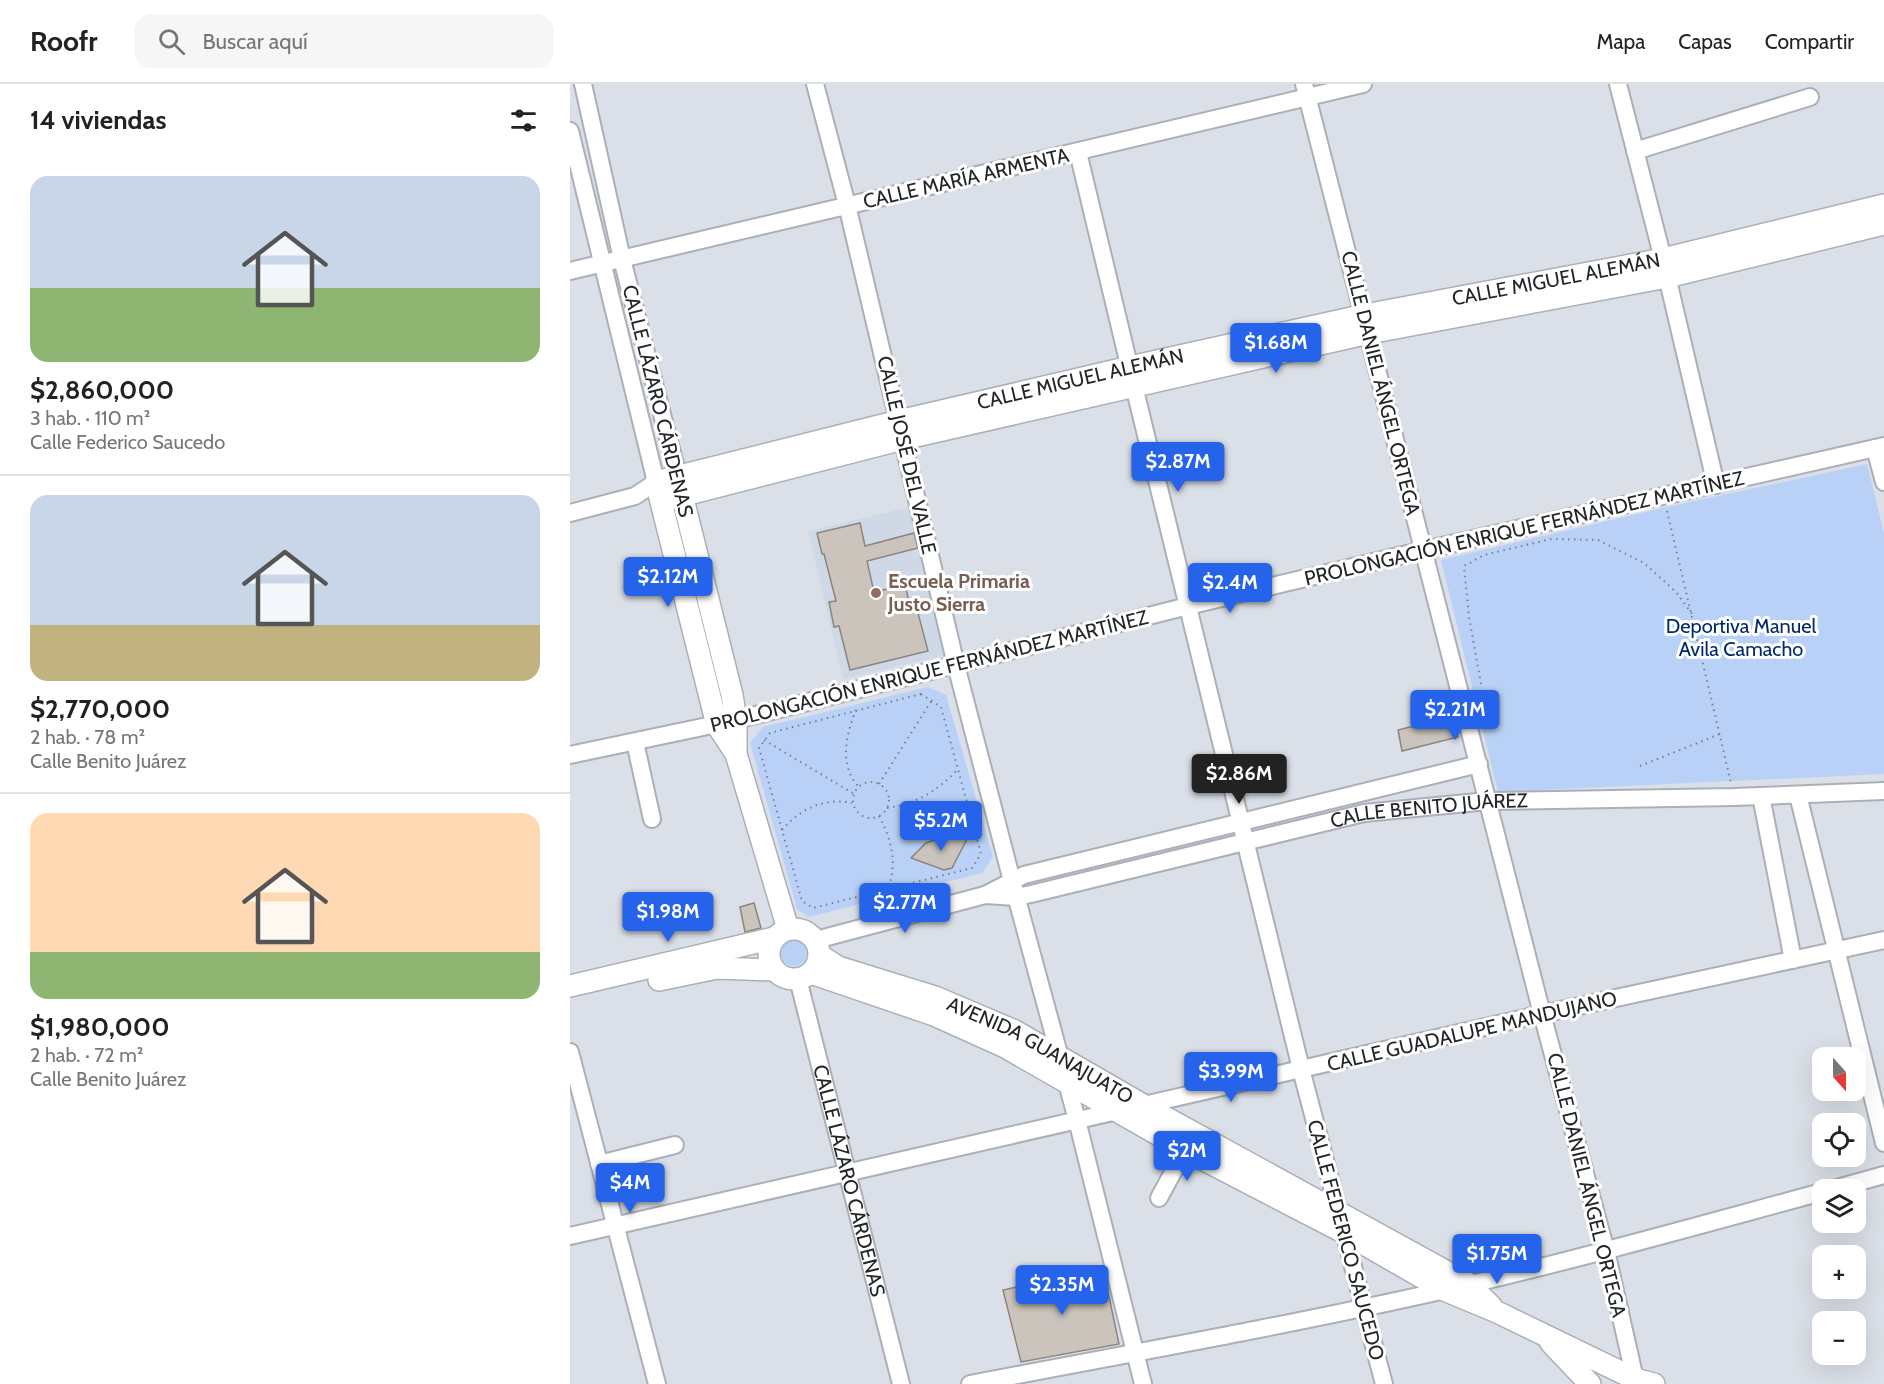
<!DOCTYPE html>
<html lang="es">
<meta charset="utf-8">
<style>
:root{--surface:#fff;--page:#f6f6f6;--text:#222;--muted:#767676;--line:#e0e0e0;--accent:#2563eb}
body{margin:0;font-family:Cabin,sans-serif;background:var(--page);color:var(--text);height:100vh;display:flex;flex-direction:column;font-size:22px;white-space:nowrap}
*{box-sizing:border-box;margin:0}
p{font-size:20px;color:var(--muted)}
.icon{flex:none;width:33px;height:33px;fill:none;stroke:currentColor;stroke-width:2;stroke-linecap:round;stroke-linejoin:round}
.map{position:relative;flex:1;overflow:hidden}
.sheet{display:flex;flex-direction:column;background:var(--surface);width:570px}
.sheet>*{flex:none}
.needle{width:39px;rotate:159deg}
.tools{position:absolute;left:1242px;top:963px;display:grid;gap:12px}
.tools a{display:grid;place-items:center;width:54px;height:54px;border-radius:12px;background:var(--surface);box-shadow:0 6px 24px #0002;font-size:30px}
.price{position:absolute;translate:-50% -51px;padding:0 14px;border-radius:6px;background:var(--accent);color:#fff;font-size:20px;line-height:39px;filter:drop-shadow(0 2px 3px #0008)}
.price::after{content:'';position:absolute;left:50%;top:36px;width:18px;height:14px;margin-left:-9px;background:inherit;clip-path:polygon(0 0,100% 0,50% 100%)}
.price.selected{background:#222;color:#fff}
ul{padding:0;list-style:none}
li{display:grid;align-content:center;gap:12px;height:318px;padding:0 30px}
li+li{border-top:2px solid var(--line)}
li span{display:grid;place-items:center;height:186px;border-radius:18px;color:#555}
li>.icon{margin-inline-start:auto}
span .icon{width:108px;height:108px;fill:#fffc;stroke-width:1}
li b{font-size:26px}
h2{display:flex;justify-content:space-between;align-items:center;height:72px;padding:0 30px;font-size:26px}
header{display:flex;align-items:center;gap:36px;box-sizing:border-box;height:84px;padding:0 30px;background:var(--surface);border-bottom:2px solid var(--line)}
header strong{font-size:28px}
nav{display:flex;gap:33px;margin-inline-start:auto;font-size:21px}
.search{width:420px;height:54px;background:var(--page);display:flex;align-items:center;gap:15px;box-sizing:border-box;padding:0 21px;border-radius:18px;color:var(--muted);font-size:22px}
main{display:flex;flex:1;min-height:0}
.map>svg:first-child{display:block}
.built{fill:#ced8e7}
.green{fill:#b9d1f6}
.building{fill:#cbc4bd;stroke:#8c857f;stroke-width:1.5}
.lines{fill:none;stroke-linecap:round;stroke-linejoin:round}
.minor-casing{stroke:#abb0b8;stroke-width:20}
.tertiary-casing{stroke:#abb0b8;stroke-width:24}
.path{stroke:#7d8086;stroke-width:2;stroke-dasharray:1.5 4.5;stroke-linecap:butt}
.minor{stroke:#fff;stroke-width:16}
.tertiary{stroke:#fff;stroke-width:21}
.education-dot{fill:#8d6e63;stroke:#fff;stroke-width:2}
.labels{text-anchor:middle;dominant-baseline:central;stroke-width:6;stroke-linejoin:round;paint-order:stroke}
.street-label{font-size:20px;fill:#232528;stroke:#fff}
.education-label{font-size:20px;font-weight:bold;fill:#785e54;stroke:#fff;text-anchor:start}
.park-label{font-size:20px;fill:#00296d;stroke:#fff}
</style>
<header>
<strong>Roofr</strong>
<div class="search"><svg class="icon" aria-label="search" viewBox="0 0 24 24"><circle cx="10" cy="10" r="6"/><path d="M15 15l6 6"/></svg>Buscar aquí</div>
<nav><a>Mapa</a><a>Capas</a><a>Compartir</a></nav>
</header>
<main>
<section class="sheet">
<h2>14 viviendas<svg class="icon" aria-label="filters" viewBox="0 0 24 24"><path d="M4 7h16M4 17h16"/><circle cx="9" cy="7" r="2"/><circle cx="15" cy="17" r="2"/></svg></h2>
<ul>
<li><span style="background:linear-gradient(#c9d6e8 60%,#8fb573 0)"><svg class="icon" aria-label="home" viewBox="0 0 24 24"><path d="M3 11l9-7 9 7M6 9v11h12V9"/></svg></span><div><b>$2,860,000</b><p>3 hab. · 110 m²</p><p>Calle Federico Saucedo</p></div></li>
<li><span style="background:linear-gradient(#c9d6e8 70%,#c2b280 0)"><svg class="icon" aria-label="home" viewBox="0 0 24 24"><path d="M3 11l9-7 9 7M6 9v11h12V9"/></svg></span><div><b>$2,770,000</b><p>2 hab. · 78 m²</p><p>Calle Benito Juárez</p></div></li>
<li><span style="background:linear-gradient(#ffd9b3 75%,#8fb573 0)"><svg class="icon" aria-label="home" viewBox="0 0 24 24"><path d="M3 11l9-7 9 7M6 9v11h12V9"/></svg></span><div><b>$1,980,000</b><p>2 hab. · 72 m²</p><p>Calle Benito Juárez</p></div></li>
</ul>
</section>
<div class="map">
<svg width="1314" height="1300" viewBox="0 0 1314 1300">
<rect width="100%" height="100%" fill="#dbe0e8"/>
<path class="built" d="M340 423 375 571 273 595 238 447Z"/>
<g class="green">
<path d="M1297 380 1314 449V690L928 708 871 476 1097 423Z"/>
<path d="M358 603 376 611 423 773 412 789 239 833 227 825 180 659 193 643Z"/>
<circle cx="224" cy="869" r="13"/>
</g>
<g class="building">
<path d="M290 439 295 462 344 449 348 464 297 477 304 508 335 501 341 526 347 525 358 567 280 586 269 542 264 543 259 518 266 517 254 470H252L247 449Z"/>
<path d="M883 632 888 653 832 667 828 646Z"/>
<path d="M387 752 397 755 382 784 374 786 341 774 356 759 370 754Z"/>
<path d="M184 819 191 844 175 848 170 823Z"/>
<path d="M533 1184 549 1260 451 1278 433 1206Z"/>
</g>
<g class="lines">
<g class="minor-casing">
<g id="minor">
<path d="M13 0 52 175 108 392"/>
<path d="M245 0 277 121 386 581 442 797 507 1036 573 1300"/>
<path d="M734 0 972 930 1036 1167 1065 1295"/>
<path d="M1048 0 1093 175 1146 401"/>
<path d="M0 47 86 398 65 412 0 429"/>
<path d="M1065 67 1240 13"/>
<path d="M508 68 564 302 731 985 814 1300"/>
<path d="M0 187 793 0"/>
<path d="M1305 364 1314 398"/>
<path d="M65 658 82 735"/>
<path d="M0 671 166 636 618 522 854 466 1314 362"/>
<path d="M1228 711 1314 1059"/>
<path d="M1191 712 1223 876"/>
<path id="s1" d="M415 811 446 813 461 810 794 729 918 717 1164 713 1314 707"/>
<path d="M246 856 415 811 454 791 909 680"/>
<path id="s2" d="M228 895 331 1300"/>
<path d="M0 968 87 1300"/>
<path d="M29 1080 105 1061"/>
<path d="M1260 1106 1314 1091"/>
<path d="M589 1114 615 1066"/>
<path d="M0 1152 972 930 1314 856"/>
<path d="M400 1300C557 1270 715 1242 871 1207 999 1178 1126 1142 1252 1108"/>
</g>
</g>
<g class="tertiary-casing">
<g id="tertiary">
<path d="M109 399 162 611 166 636V670L218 845"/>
<path d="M91 417 333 355 799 249 1097 193 1314 140"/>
<path id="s3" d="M166 670 147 641 86 398 329 337 560 283 795 231 1093 175 1314 121"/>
<circle cx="224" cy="870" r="25"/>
<path id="s4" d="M249 871 268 883 365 913 445 947 573 1021 899 1200 921 1222"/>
<path d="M241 889 364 931 435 963 615 1066 773 1148 874 1206 927 1228 1065 1295 1084 1300"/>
<path d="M89 896 147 884 204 886"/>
<path d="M0 902 204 854"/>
<path d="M981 1259 1020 1300"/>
</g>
</g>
<g class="path">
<path d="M1097 427 1161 699"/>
<path d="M911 600 899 533 894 482 914 471 981 455 1028 456 1074 479 1106 508 1122 530"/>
<path d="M351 610 371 623 411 770 402 784 243 824 232 817 189 664 200 649Z"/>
<path d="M286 626C276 650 269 681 288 702"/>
<path d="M194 656 284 710"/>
<path d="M1070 682 1150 650"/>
<circle cx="301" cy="716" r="18"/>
<path d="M309 700 362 616"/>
<path d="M317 724C348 719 366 708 388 685"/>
<path d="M309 732C321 754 328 780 318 804"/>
<path d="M212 746C230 725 255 713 282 719"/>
</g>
<use href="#minor" class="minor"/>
<use href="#tertiary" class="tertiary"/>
</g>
<circle class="education-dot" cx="306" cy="509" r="6"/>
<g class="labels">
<g class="street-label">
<text transform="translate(396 94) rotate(-13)">CALLE MARÍA ARMENTA</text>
<text stroke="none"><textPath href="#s3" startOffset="1208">CALLE MIGUEL ALEMÁN</textPath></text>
<text stroke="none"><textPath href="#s3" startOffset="722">CALLE MIGUEL ALEMÁN</textPath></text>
<text transform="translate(811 299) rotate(76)">CALLE DANIEL ÁNGEL ORTEGA</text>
<text transform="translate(88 317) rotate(76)">CALLE LÁZARO CÁRDENAS</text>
<text transform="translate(337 371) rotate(77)">CALLE JOSÉ DEL VALLE</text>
<text transform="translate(954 444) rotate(-13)">PROLONGACIÓN ENRIQUE FERNÁNDEZ MARTÍNEZ</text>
<text transform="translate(359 587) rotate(-14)">PROLONGACIÓN ENRIQUE FERNÁNDEZ MARTÍNEZ</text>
<text stroke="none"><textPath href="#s1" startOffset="454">CALLE BENITO JUÁREZ</textPath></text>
<text transform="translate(902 947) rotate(-13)">CALLE GUADALUPE MANDUJANO</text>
<text stroke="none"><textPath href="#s4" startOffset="242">AVENIDA GUANAJUATO</textPath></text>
<text stroke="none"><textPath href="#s2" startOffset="208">CALLE LÁZARO CÁRDENAS</textPath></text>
<text transform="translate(1017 1101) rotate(76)">CALLE DANIEL ÁNGEL ORTEGA</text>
<text transform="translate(776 1156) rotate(75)">CALLE FEDERICO SAUCEDO</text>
</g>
<g class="education-label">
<text x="318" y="497">Escuela Primaria<tspan x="318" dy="23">Justo Sierra</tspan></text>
</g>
<g class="park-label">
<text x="1171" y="542">Deportiva Manuel<tspan x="1171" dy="23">Avila Camacho</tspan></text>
</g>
</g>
</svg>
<div class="tools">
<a><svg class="needle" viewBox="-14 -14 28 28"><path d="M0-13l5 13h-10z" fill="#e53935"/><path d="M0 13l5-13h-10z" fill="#767676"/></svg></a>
<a><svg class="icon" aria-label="locate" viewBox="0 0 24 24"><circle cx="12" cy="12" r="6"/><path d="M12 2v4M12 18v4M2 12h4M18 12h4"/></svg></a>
<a><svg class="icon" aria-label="layers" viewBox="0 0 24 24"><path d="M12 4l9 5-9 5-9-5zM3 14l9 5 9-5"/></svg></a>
<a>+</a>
<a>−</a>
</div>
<b class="price" style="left:706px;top:290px">$1.68M</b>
<b class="price" style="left:608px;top:409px">$2.87M</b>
<b class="price" style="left:98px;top:524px">$2.12M</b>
<b class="price" style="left:660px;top:530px">$2.4M</b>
<b class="price" style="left:885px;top:657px">$2.21M</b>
<b class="price selected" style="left:669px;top:721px">$2.86M</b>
<b class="price" style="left:371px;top:768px">$5.2M</b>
<b class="price" style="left:335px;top:850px">$2.77M</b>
<b class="price" style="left:98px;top:859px">$1.98M</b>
<b class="price" style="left:661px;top:1019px">$3.99M</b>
<b class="price" style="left:617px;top:1098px">$2M</b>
<b class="price" style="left:60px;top:1130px">$4M</b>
<b class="price" style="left:927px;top:1201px">$1.75M</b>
<b class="price" style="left:492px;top:1232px">$2.35M</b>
</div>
</main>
